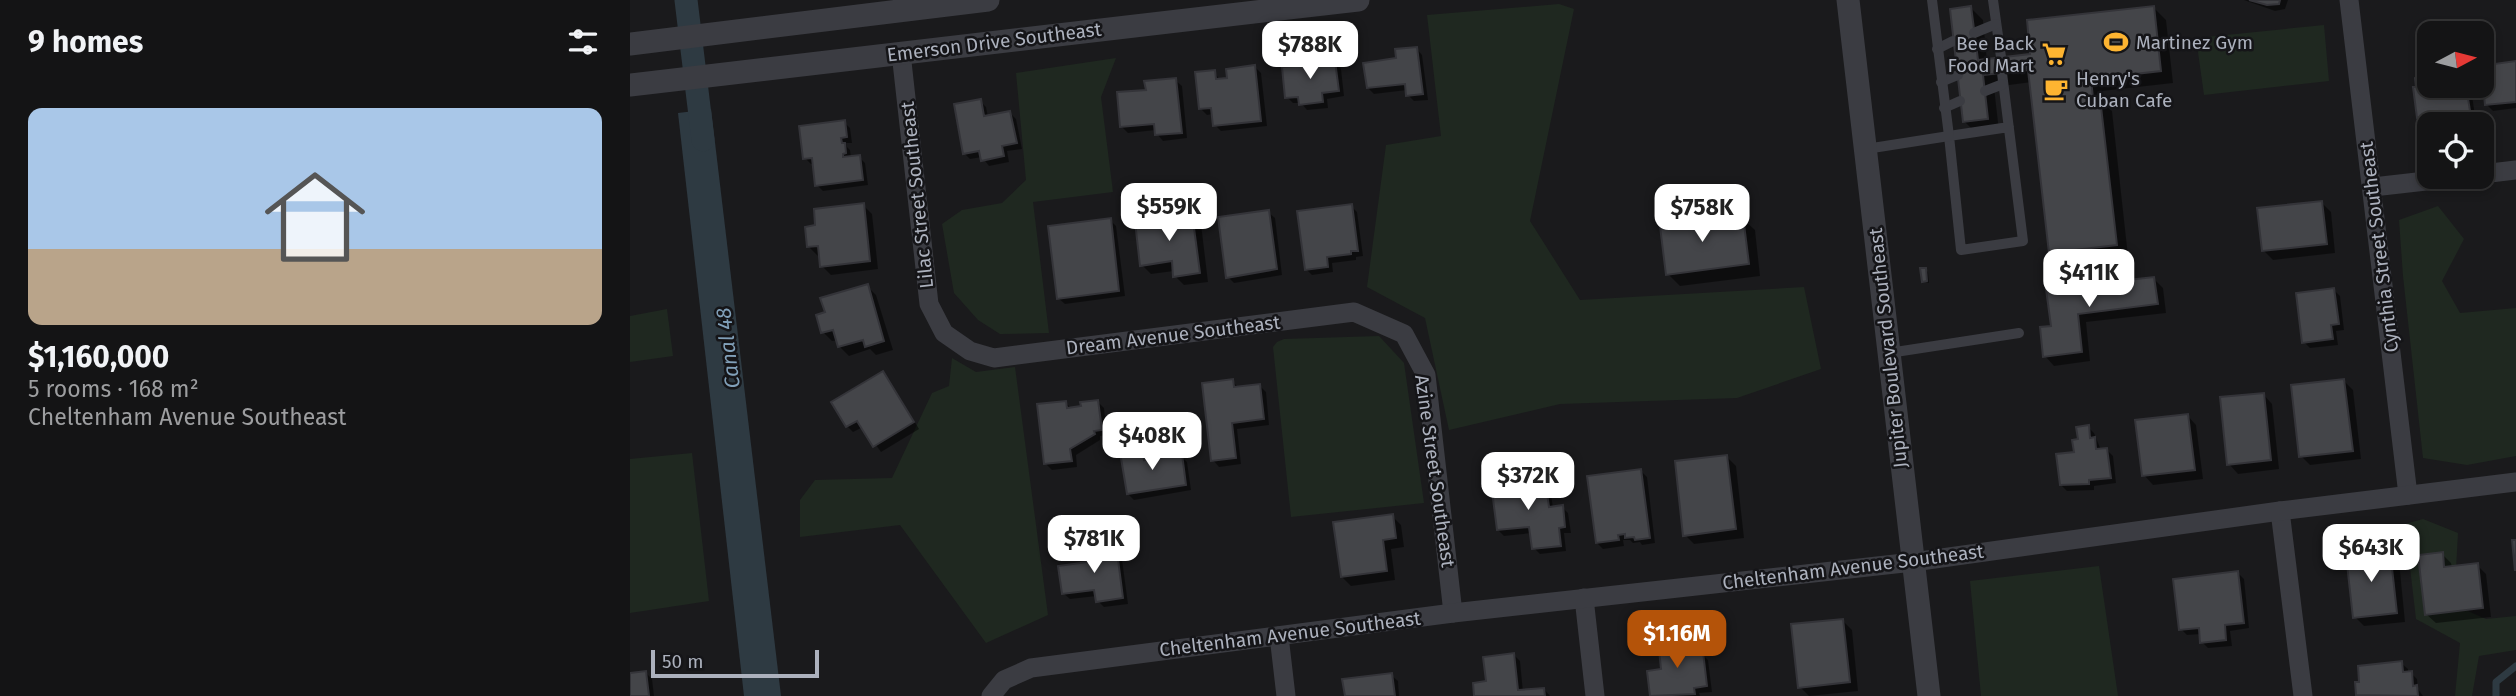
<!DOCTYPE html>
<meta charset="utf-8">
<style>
:root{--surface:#141415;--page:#1d1d1e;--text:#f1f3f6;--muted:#9d9ea0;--line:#333334;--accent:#b45309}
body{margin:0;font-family:"Fira Sans",sans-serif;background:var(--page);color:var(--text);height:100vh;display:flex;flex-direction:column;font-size:26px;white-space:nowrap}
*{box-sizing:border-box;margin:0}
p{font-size:23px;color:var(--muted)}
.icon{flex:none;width:38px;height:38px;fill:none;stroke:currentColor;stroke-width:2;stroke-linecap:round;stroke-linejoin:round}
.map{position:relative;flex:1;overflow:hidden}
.drawer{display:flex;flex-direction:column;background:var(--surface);width:630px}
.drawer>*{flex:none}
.needle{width:46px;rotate:83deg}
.controls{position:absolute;left:1787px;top:21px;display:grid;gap:14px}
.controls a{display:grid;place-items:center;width:77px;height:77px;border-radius:14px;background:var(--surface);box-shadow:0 4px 10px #0003,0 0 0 2px var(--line);font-size:35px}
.scale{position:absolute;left:21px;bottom:18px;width:168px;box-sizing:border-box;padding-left:7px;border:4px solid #acb1bd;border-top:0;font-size:19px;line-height:24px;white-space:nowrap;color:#acb1bd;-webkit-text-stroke:5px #151518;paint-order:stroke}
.price{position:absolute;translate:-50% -60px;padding:0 16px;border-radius:14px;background:#fff;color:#222;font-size:23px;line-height:46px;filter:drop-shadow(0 2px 4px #0008)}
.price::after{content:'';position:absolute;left:50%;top:42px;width:21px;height:16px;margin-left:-10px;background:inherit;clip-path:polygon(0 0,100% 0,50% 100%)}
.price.selected{background:var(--accent);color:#fff}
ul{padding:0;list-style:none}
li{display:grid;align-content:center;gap:14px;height:371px;padding:0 28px}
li+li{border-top:2px solid var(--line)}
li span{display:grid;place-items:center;height:217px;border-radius:14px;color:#555}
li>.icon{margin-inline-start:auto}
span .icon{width:126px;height:126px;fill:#fffc;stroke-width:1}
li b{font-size:30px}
h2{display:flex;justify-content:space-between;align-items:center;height:84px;padding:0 28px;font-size:30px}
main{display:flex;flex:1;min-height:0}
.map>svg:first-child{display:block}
.green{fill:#1f2820}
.water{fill:#2e3a42}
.shadow{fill:#0007}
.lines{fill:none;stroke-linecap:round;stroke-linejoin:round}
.stream{stroke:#2e3a42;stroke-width:7}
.canal{stroke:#2e3a42;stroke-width:23}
.building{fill:#444549;stroke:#343439;stroke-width:2}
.service{stroke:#3b3c42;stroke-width:10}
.minor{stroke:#3b3c42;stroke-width:19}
.tertiary{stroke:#3b3c42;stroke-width:23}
.labels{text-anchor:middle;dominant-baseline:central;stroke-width:5;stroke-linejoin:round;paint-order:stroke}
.street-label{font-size:19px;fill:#acb1bd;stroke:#151518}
.poi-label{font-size:19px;fill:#acb1bd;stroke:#151518;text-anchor:start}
.water-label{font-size:21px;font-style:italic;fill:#81a0b9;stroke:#151518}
</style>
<main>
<section class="drawer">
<h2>9 homes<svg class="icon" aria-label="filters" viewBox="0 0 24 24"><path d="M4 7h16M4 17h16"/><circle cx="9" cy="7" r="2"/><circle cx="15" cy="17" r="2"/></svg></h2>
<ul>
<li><span style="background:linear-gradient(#a9c7e8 65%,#b9a48a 0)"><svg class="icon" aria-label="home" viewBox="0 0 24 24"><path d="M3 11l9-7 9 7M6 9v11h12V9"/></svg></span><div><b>$1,160,000</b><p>5 rooms · 168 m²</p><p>Cheltenham Avenue Southeast</p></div></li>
</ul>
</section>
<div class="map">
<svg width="1886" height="696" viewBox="0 0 1886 696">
<rect width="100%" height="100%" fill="#1a1a1c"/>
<g class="green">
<path d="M929 4 944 9 900 221 950 300 1174 287 1191 369 1107 398 930 404 819 430 795 318 737 287 756 145 811 136 797 15Z"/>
<path d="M1694 25 1699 81 1574 95 1566 38Z"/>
<path d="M486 58 471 97 483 192 403 202 419 333 370 334 348 320 324 293 312 224 332 210 372 203 396 180 386 73Z"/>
<path d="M1808 206 1834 239 1812 281 1830 313 1886 308V456L1837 465 1793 458 1773 276 1769 220Z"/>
<path d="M37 309 43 356 0 362V316Z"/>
<path d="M749 336 774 363 794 503 661 517 643 347 647 342 654 339Z"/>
<path d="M322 358 346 372 385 367 418 615 356 643 270 525 170 537V500L185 480 262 478 302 393 319 386Z"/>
<path d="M62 453 79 601 0 613V459Z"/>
<path d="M1793 519 1828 533 1824 605 1856 619 1886 616V650L1849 656 1842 696H1825L1830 643 1786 619 1775 524Z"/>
<path d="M1469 566 1488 696H1351L1340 581Z"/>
</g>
<path class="water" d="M81 109 151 696H114L48 113Z"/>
<g class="shadow">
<path d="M1614 0H1658L1655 9 1645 11Z"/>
<path d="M1341 8 1353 20 1357 61 1402 55 1524 8 1536 20 1543 83 1472 91 1473 103 1482 111 1498 256 1433 264 1421 252 1402 82 1364 87 1369 131 1346 133 1334 121Z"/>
<path d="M786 48 792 55 798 100 784 101 778 95 777 90 744 94 738 88 768 60Z"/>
<path d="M683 62 686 65 705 62 711 69 714 96 697 99 698 108 677 110 671 103H663L657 97Z"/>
<path d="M1886 63V108L1863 111 1857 105 1867 75Z"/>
<path d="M625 67 631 73 637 126 591 131 585 125 583 114 577 115 571 109 584 72 590 80H599Z"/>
<path d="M1799 78V86H1838L1841 88 1845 116 1795 123 1789 117Z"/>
<path d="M545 80 552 86 557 138 533 141 527 134 526 130 498 133 492 127 517 91Z"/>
<path d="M350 101 356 107 358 117 380 113 386 119 392 149 377 151 379 162 359 166 352 157 340 159 334 153Z"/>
<path d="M214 122 220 128 222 143H216L217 147 220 150 221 158 229 157 235 163 238 185 193 191 187 185 184 164H181L175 158Z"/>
<path d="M1692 203 1701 212 1705 253 1643 260 1634 251Z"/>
<path d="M233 205 242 214 248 269 201 275 192 266 191 256H188L179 247 187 227Z"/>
<path d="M721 206 727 212 733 256 726 257V260L702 263 703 272 682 275 676 269Z"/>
<path d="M638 212 645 218 652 275 604 283 598 277Z"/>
<path d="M561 215 571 224 578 282 554 285 545 276 544 271 521 274 512 265Z"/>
<path d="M1066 215 1073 223 1112 218 1125 230 1130 276 1050 286 1038 274Z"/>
<path d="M480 220 486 226 495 296 435 304 428 298Z"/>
<path d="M1296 270 1298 272 1299 283 1293 281Z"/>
<path d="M1524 279 1533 288 1536 313 1456 322 1460 361 1424 366 1415 356 1423 328 1418 291Z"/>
<path d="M237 286 246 295 263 350 246 355 240 349 219 356 210 347 208 340 202 341 193 332Z"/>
<path d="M1704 290 1710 296 1714 330 1706 331 1708 345 1680 348 1674 342Z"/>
<path d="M253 373 259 379 289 429 251 452 233 427 223 432 217 426Z"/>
<path d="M602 381 608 387 630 386 636 392 639 425 607 429 611 464 589 467 583 460Z"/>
<path d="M1714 381 1723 390 1731 459 1680 465 1671 456Z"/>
<path d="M1633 394 1642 404 1649 469 1608 474 1599 464Z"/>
<path d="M435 402 442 409 468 402 474 408 477 435 470 436V440L446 455 447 467 422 470 416 464Z"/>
<path d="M1557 415 1566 425 1573 479 1523 485 1514 475Z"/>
<path d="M1458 427 1464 433 1471 450H1477L1483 456 1486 483 1464 486V490L1437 491 1431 485 1449 441Z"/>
<path d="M512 450 518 456V461L551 456 557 462 561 490 504 500 498 494Z"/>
<path d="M1097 457 1106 466 1114 538 1064 544 1055 535Z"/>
<path d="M1011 471 1017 477 1025 543 1012 545 1010 542 1003 543 1000 540H993L994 546 973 549 967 543Z"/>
<path d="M899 480 905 489 915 488 921 494 923 508 932 507 938 513 941 533H934L936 551 910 554 904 548 902 533 874 536 868 530Z"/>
<path d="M762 516 771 525 774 547 761 549 765 580 721 586 712 577Z"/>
<path d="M485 546 491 552 498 604 474 607 468 601 467 596 440 599 433 593 460 564Z"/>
<path d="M1759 552 1769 561 1775 622 1734 626 1725 617Z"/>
<path d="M1812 554 1821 563 1822 568 1847 565 1856 574 1861 617 1806 623 1796 614Z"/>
<path d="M1608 573 1614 579 1619 628 1600 631 1602 646 1578 648 1572 642 1571 634 1557 635 1551 629Z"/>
<path d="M1212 620 1222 630 1228 691 1179 696 1170 687Z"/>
<path d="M1057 638 1063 645 1064 655 1072 654 1078 660 1082 692 1069 693 1070 696H1022L1019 672 1033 671Z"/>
<path d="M884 655 890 661 893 692 914 689 920 696H846Z"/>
<path d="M1771 663 1778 669V673H1781L1787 679 1788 689 1793 696H1730L1727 694Z"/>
<path d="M15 672 22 679 24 696H0V675Z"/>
<path d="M761 675 768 681 769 696H716Z"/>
</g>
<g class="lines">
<path class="stream" d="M1866 696V682L1886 666"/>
<path class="canal" d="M56 0 73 140"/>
</g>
<g class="building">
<path d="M1619 0H1650L1649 4 1637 5Z"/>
<path d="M1341 6 1348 60 1400 54 1397 20 1524 6 1531 71 1461 79 1463 98H1470L1487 245 1419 253 1398 70 1353 75 1358 119 1333 122 1320 9Z"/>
<path d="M787 47 793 94 776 96 775 84 737 88 733 63 766 58 765 49Z"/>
<path d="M684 60V63L705 61 709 91 692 93 693 102 669 105 668 97 655 98 652 67 664 66 663 62Z"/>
<path d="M1886 61V102L1855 105 1852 75 1865 74 1864 64Z"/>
<path d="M625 65 631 121 583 126 581 108 569 109 565 72 585 70 586 79 597 78 596 69Z"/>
<path d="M1799 76V86H1836L1840 111 1787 118 1783 87H1786L1785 78Z"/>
<path d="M546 78 552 133 525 135 524 124 490 127 487 92 516 90 514 81Z"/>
<path d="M351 99 354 116 380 111 387 143 372 146 374 156 351 161 349 151 333 154 324 104Z"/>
<path d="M215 120 217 137 211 138 212 143H215L216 153 213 154V157L230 155 233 180 185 186 182 158 173 159 169 126Z"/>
<path d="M1692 201 1697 244 1632 251 1627 208Z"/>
<path d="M234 203 240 261 190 267 188 246 177 247 175 227 185 225 184 209Z"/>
<path d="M722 204 728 251H721V254L697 257 698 267 675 270 667 211Z"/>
<path d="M639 210 647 269 596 278 588 217Z"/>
<path d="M562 213 570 273 543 277 542 261 510 266 505 221Z"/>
<path d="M1066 213 1067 222 1113 216 1119 264 1036 275 1029 218Z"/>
<path d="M481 218 489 291 427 299 418 226Z"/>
<path d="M1290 268H1296L1297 281 1292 282Z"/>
<path d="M1524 277 1528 304 1448 314 1452 352 1413 357 1410 327 1421 326 1416 289Z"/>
<path d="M238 284 254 341 235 347 233 340 208 347 203 330 191 333 186 315 195 312 190 298Z"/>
<path d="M1704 288 1709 324 1701 325 1703 339 1672 343 1666 293Z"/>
<path d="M253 371 284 422 243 447 227 421 216 427 201 402Z"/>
<path d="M603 379 604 387 630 384 634 419 602 423 606 458 581 461 572 383Z"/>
<path d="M1714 379 1723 451 1669 457 1661 385Z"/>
<path d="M1634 393 1641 460 1597 465 1590 397Z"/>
<path d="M468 400 472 430 464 431 465 434 440 449 442 461 414 464 407 404 436 401 437 408 451 406 450 402Z"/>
<path d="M1558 414 1565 470 1512 476 1505 420Z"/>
<path d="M1459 425 1460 438 1465 437 1466 449 1477 448 1481 478 1459 480V484L1430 485 1426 454 1444 452 1442 440 1448 439 1446 427Z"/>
<path d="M512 448 514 460 552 454 556 485 497 494 490 452Z"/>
<path d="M1097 455 1106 529 1053 536 1045 461Z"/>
<path d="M1011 469 1020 538 1005 540 1004 537 995 538V534L988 535 989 540 966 543 957 476Z"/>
<path d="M900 478 901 488 916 486 919 507 933 505 935 527 929 528 931 546 902 549 899 527 867 530 861 483Z"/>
<path d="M763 514 766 538 753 540 757 571 711 577 703 522Z"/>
<path d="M1882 540H1886L1885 571Z"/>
<path d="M486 544 493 598 466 602 464 590 432 594 428 566 458 562 456 548Z"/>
<path d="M1760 550 1767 613 1723 618 1716 555Z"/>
<path d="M1813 552 1814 567 1848 563 1853 608 1795 615 1788 555Z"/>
<path d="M1608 571 1614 623 1595 625 1596 640 1570 643 1569 628 1549 630 1543 579Z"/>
<path d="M1213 619 1220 682 1168 688 1161 624Z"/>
<path d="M1058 637 1059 654 1073 652 1077 686 1064 688 1065 694 1020 696 1017 671 1031 669 1028 640Z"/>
<path d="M884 653 888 690 914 688 915 696H844L843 683 856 681 853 657Z"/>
<path d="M1772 661 1773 672 1782 671 1783 686 1787 685 1788 696 1726 695 1725 682H1729L1728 666Z"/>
<path d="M16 671 19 696H0V673Z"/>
<path d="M762 673 765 696H715L712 679Z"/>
</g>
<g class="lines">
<g class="service">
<path d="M1363 0 1371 57"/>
<path d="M1344 33 1366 24"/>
<path d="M1307 49 1323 41"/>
<path d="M1372 73 1393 241 1331 250 1319 136 1379 127"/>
<path d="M1311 82 1328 75"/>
<path d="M1355 91 1373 84"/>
<path d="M1314 108 1330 101"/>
<path d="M1236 149 1319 136 1302 0"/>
<path d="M1259 353 1389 333"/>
</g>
<g class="minor">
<path d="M1719 0 1778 495"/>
<path d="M271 53 299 304 314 333 340 351 364 358 724 312 774 334 796 375 823 613"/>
<path d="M1852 174 1886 170"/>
<path d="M1743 187 1831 177"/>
<path d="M1650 511 1673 696"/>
<path d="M954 598 965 696"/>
<path d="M649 636 656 696"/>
<path d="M361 696 374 680 401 668 823 613 1283 562 1650 511 1886 482"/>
</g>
<g class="tertiary">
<path d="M1218 0 1299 696"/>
<path d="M0 44 358 0"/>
<path d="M0 85 728 0"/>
</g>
</g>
<defs>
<g id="stadium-bare" transform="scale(1.89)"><path d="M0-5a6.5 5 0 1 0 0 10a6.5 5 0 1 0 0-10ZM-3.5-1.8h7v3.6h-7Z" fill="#fdb431" stroke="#151518" stroke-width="2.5" paint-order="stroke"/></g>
<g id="supermarket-bare" transform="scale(1.89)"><path d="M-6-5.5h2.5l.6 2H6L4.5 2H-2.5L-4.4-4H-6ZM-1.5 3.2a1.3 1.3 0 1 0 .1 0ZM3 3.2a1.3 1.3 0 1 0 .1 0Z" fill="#fdb431" stroke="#151518" stroke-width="2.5" paint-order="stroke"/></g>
<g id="cafe-bare" transform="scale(1.89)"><path d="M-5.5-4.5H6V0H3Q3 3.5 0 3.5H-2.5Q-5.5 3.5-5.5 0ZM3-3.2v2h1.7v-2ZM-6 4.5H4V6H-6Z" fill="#fdb431" stroke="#151518" stroke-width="2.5" paint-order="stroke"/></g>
</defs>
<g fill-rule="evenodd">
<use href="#stadium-bare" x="1486" y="42"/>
<use href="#supermarket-bare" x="1424" y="54"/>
<use href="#cafe-bare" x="1426" y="89"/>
</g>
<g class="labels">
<g class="street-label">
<text transform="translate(364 42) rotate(-7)">Emerson Drive Southeast</text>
<text transform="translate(287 195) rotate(-96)">Lilac Street Southeast</text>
<text transform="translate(1749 247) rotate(-97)">Cynthia Street Southeast</text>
<text transform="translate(543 335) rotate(-7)">Dream Avenue Southeast</text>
<text transform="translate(1258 348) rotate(-96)">Jupiter Boulevard Southeast</text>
<text transform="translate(805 471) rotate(82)">Azine Street Southeast</text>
<text transform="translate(1223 567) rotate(-7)">Cheltenham Avenue Southeast</text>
<text transform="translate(660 634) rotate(-7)">Cheltenham Avenue Southeast</text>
</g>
<g class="poi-label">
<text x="1506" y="42">Martinez Gym</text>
<text x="1404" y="43" text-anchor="end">Bee Back<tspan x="1404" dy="22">Food Mart</tspan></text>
<text x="1446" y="78">Henry's<tspan x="1446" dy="22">Cuban Cafe</tspan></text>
</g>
<g class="water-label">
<text transform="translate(98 348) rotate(-97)">Canal 48</text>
</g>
</g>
</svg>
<div class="controls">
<a><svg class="needle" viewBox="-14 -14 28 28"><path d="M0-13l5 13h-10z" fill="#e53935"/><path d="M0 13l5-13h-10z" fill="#9d9ea0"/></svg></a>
<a><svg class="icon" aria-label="locate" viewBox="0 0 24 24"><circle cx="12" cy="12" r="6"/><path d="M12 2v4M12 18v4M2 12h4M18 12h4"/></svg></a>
</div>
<div class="scale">50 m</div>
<b class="price" style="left:680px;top:81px">$788K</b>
<b class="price" style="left:539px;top:243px">$559K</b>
<b class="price" style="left:1072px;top:244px">$758K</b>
<b class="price" style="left:1459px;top:309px">$411K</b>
<b class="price" style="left:522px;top:472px">$408K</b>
<b class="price" style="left:898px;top:512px">$372K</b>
<b class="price" style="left:464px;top:575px">$781K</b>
<b class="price" style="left:1741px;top:584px">$643K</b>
<b class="price selected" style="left:1047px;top:670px">$1.16M</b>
</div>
</main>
